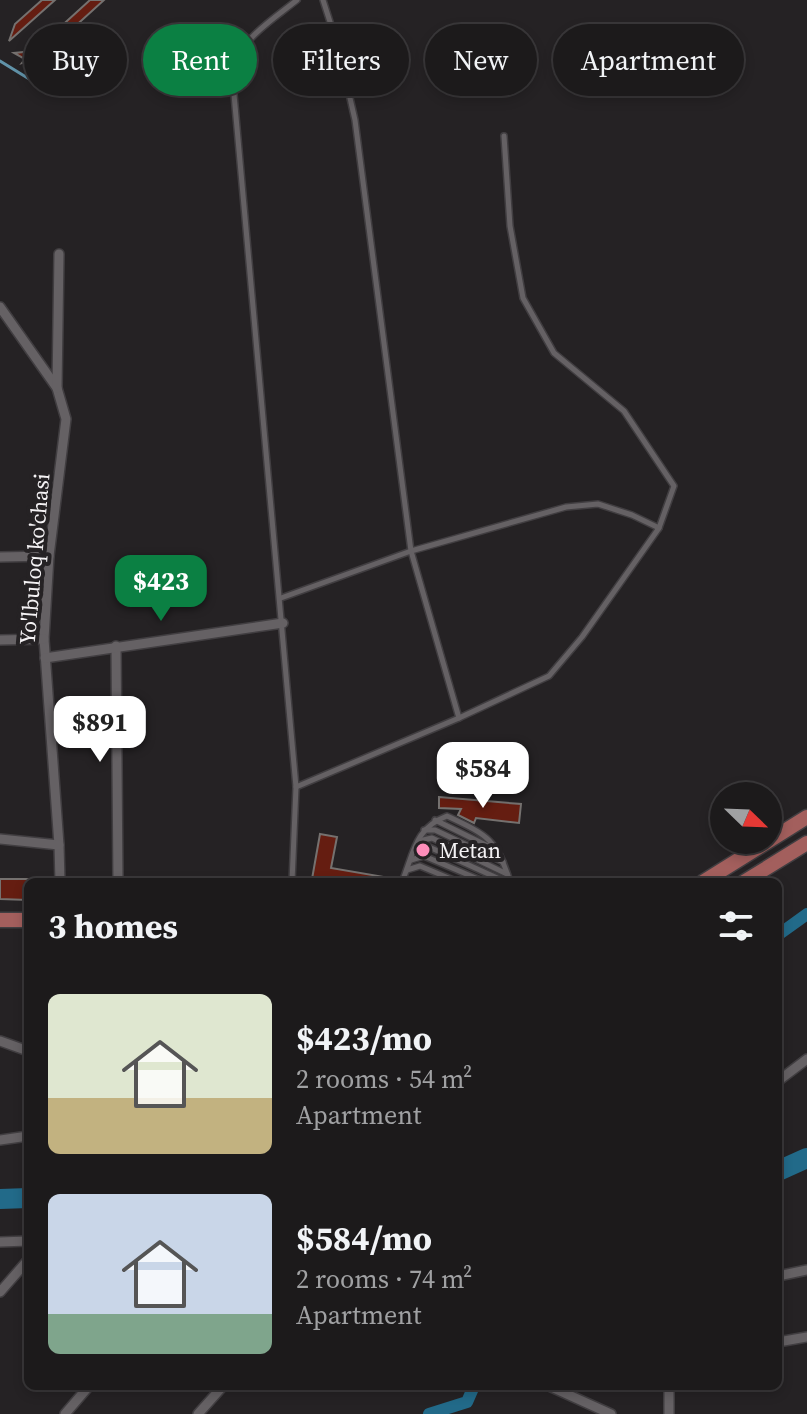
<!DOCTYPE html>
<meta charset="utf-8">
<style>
:root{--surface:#1c1a1b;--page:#252324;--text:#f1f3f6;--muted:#a0a1a3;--line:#3a383a;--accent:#0b8043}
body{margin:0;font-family:"Source Serif 4",serif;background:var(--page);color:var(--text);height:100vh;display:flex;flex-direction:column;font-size:30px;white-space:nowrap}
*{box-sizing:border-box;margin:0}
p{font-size:26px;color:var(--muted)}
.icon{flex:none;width:44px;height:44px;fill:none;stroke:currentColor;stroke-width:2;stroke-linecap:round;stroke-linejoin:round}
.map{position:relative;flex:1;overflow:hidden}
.drawer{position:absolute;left:24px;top:878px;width:758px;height:512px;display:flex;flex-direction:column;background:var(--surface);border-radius:12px;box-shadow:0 4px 12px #0003,0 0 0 2px var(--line)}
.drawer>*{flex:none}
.guide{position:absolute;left:24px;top:24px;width:760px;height:72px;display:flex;gap:16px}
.needle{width:52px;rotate:113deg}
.tools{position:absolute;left:710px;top:782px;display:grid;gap:16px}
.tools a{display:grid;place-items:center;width:72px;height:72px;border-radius:50%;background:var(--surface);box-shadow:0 4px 12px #0003,0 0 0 2px var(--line);font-size:40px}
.price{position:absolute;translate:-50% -68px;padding:0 18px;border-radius:16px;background:#fff;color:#222;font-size:26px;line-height:52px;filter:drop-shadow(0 2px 4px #0008)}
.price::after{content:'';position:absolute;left:50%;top:48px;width:24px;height:18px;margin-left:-12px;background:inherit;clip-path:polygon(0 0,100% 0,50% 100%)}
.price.active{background:var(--accent);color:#fff}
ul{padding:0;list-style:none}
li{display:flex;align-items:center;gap:24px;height:200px;padding:0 24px}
li span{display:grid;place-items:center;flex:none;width:224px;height:160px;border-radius:12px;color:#555}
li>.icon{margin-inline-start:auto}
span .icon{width:96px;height:96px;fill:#fffc;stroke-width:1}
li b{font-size:34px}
h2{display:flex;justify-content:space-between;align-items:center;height:96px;padding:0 24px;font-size:34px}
.chip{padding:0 28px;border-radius:36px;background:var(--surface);box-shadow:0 4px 12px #0003,0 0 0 2px var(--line);font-size:28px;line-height:72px}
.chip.active{background:var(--accent);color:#fff}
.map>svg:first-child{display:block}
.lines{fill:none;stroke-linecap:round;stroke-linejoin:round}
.stream{stroke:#6193a9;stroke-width:3}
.canal{stroke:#226a89;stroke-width:12}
.river{stroke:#226a89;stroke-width:20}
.building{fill:#651d11;stroke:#75716f;stroke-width:2}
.lane-casing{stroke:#413e41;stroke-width:8}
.street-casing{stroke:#413e41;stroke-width:12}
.primary-casing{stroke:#413e41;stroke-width:17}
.lane{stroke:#656164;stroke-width:5}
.street{stroke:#656164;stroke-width:9}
.primary{stroke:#a35f5d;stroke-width:14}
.poi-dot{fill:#fe8ebb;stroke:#252224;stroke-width:3}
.labels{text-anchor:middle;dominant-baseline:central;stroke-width:8;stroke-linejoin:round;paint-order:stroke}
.street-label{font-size:22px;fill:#f4f2f4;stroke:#252224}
.poi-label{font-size:22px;fill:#f4f2f4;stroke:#252224;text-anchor:start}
</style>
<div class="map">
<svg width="807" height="1414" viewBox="0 0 807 1414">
<rect width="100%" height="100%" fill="#252224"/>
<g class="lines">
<path class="stream" d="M0 61 52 93"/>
<g class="canal">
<path d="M778 935 807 914"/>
<path d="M429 1414 467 1402 474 1386"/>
</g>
<g class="river">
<path d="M778 1171 807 1158"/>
<path d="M0 1199 28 1198"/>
</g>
</g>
<g class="building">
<path d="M42 0H55L9 41 15 24Z"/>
<path d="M90 0H104L49 50 50 53 22 63 25 59 14 53 34 51Z"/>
<path d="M439 797 521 804 519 823 476 818 474 823 458 815 461 809 439 808Z"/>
<path d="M320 834 337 837 331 868 384 877 383 882H327L312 879Z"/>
<path d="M0 879H28V900L0 899Z"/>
</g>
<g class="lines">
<g class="lane-casing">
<g id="lane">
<path d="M323 0 339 50 355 120 411 551 459 718"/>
<path d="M281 598 411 551 566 507 598 504 632 515 659 528"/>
<path d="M296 787 459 718 549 676 582 637 659 528 674 486 624 411 554 353 523 298 510 226 504 136"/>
<path d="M435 820 496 850"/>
<path d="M424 830H435L503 862"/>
<path d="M419 841 432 838 507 874"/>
<path d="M416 848 429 847 506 882"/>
<path d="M411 860 424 856 485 882"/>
<path d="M407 870 420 866 458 882"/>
<path d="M292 882 296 787 232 72C240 39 271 21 297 0"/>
<path d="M402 882C414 852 415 828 447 816 487 835 497 839 510 882"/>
</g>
</g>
<g class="street-casing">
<g id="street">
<path d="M0 307 57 388 66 419 49 556 44 639 59 845 60 882"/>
<path d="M57 388 59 254"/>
<path d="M0 557 49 556"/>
<path d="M0 640 44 639"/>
<path d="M116 646 118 882"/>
<path d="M45 658 283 623"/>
<path d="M0 839 59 845"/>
<path d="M0 1041 28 1051"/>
<path d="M778 1081 807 1059"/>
<path d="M0 1140 28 1136"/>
<path d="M0 1242 28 1241"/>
<path d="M778 1276 807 1270"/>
<path d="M0 1292 28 1260"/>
<path d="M778 1342 807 1337"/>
<path d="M549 1386 611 1414"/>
<path d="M65 1414 89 1386"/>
<path d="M198 1414 223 1386"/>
<path d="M669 1414V1386"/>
</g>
</g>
<g class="primary-casing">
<g id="primary">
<path d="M703 882 807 817"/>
<path d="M744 882 807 843"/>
<path d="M0 920H28"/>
</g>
</g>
<use href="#lane" class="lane"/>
<use href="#street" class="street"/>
<use href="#primary" class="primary"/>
</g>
<circle class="poi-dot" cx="423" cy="850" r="8"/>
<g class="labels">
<g class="street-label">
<text transform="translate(34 559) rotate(-85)">Yo'lbuloq ko'chasi</text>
</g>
<g class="poi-label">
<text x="439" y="850">Metan</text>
</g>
</g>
</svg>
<div class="tools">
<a><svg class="needle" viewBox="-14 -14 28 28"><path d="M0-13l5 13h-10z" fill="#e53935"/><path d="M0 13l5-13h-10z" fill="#a0a1a3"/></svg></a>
</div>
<b class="price active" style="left:161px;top:623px">$423</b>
<b class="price" style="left:100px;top:764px">$891</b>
<b class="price" style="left:483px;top:810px">$584</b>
<div class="guide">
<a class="chip">Buy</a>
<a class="chip active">Rent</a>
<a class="chip">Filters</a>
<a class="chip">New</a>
<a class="chip">Apartment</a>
</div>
<section class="drawer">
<h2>3 homes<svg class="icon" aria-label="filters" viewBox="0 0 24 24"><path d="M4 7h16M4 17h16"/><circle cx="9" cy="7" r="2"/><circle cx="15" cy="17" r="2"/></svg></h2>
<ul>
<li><span style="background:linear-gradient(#dfe7d0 65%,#c2b280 0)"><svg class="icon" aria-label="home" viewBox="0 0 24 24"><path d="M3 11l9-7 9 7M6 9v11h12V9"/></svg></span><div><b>$423/mo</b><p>2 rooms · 54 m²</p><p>Apartment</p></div></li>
<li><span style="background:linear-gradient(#c9d6e8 75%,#7fa58c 0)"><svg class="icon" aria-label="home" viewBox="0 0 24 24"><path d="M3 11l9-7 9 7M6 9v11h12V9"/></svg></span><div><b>$584/mo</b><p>2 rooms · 74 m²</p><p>Apartment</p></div></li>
</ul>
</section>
</div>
